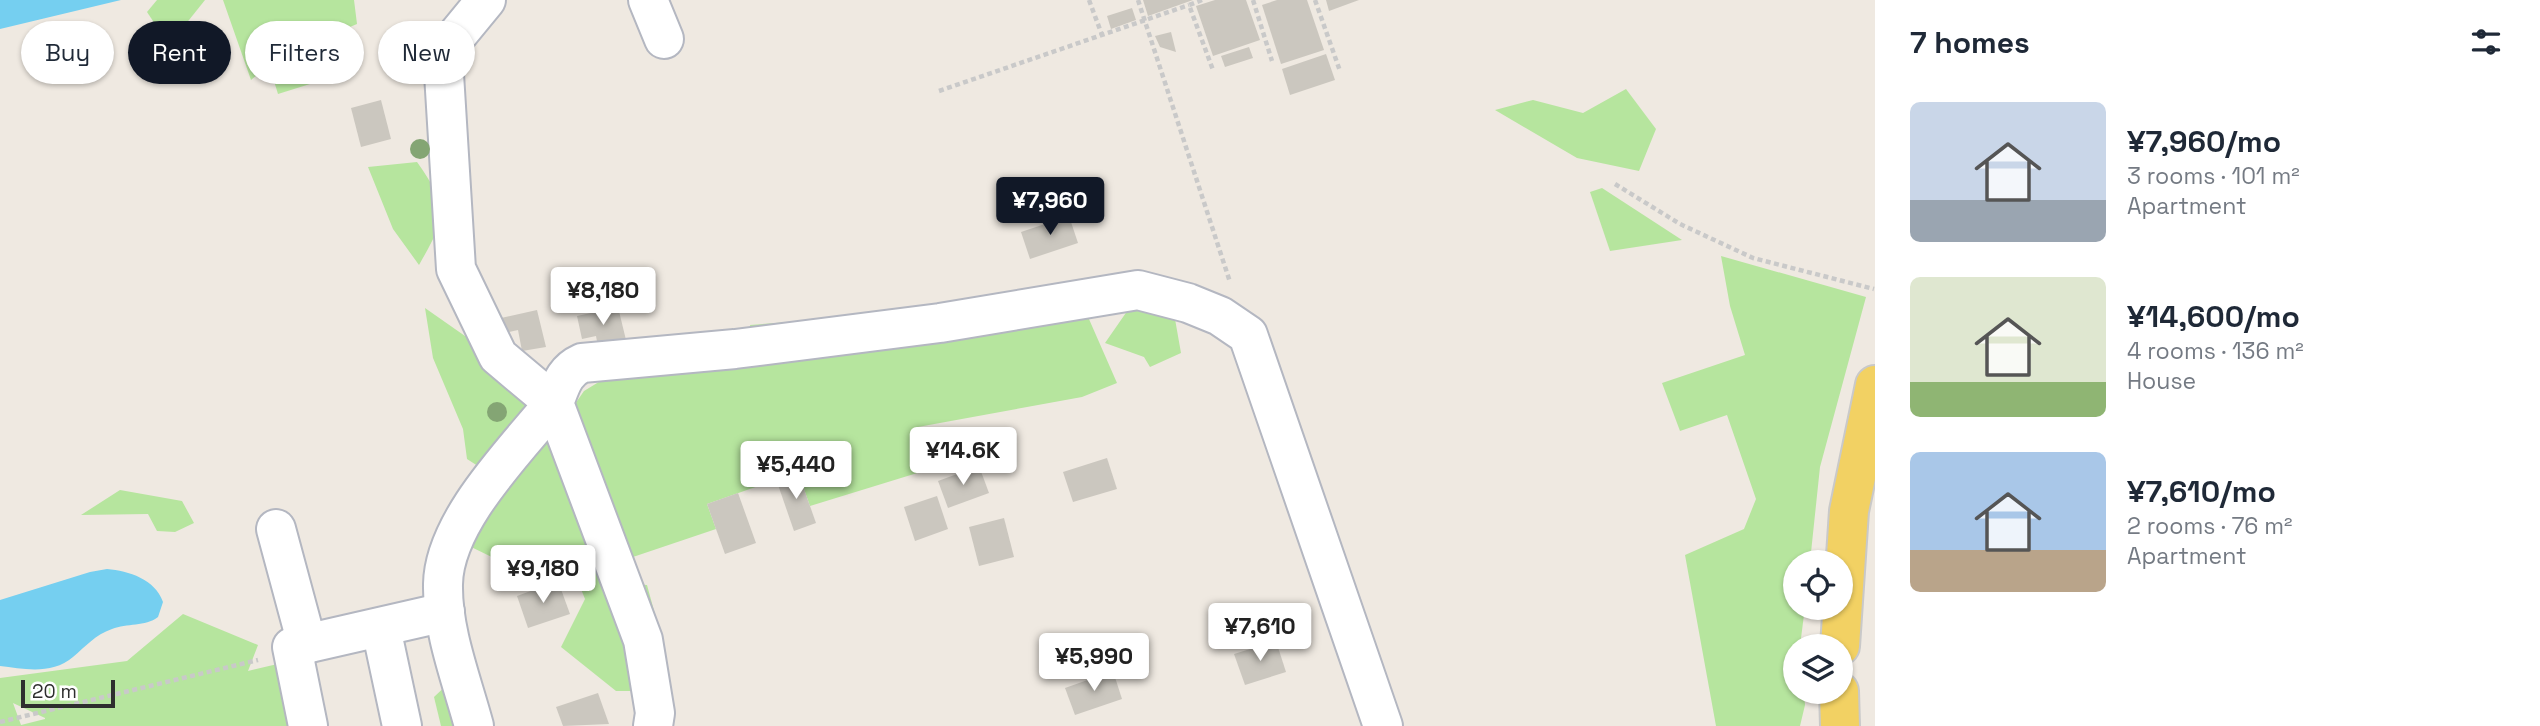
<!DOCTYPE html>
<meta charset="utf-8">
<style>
:root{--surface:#fff;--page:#f6f6f7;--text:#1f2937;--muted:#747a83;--accent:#111827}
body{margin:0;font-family:"Space Grotesk",sans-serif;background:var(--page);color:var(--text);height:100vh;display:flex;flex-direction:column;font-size:26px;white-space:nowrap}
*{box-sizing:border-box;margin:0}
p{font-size:23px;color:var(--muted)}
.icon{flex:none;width:38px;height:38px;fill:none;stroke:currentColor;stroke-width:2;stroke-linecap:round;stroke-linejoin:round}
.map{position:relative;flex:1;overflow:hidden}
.panel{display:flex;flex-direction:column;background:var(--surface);width:665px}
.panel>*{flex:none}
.hud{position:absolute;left:21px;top:21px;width:665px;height:63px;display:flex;gap:14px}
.controls{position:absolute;left:1783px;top:550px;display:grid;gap:14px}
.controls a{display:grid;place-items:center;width:70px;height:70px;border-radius:50%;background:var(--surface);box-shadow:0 2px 5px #0004;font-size:35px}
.scale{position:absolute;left:21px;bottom:18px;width:94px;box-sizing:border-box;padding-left:7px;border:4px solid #2e2e2e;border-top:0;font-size:19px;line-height:24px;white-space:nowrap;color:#2e2e2e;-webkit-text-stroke:5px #fff;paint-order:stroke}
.price{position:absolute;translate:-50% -60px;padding:0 16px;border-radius:7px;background:#fff;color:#222;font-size:23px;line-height:46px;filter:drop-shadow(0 2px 4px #0008)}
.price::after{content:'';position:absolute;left:50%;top:42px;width:21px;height:16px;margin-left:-10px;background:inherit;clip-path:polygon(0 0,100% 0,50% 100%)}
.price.on{background:var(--accent);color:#fff}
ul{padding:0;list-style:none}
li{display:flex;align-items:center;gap:21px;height:175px;padding:0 35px}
li span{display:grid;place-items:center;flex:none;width:196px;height:140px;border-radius:10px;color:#555}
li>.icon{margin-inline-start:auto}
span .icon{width:84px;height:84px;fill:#fffc;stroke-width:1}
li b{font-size:30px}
h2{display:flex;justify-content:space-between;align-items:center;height:84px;padding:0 35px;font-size:30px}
.tag{padding:0 24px;border-radius:32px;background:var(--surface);box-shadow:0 2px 5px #0004;font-size:24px;line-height:63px}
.tag.on{background:var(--accent);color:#fff}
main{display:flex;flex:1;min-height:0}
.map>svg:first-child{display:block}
.green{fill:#b6e59e;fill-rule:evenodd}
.water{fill:#75cff0}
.building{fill:#cbc7bf}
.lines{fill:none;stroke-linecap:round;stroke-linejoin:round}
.minor-casing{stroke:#b4b7c1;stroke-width:42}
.major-casing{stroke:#c9c9c9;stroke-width:42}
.path{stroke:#c9c9c9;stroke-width:4.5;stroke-dasharray:5 3.5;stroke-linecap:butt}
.minor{stroke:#fff;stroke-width:38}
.major{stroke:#f2d163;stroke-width:38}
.tree{fill:#84a574}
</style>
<main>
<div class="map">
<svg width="1875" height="726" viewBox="0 0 1875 726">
<rect width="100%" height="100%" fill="#efe9e1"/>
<g class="green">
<path d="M157 0H205L169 45 147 12Z"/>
<path d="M223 0H354L357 24 345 29 358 69 278 94 269 65 251 80Z"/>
<path d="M1626 89 1656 129 1639 171 1577 158 1495 110 1533 100 1583 113Z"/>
<path d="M417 162C451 210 446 217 419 265L393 229 368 167Z"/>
<path d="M1602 188 1682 240 1610 251 1590 192Z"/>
<path d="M1721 256 1866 297 1820 467 1810 562H1796V607H1805L1800 646H1796V691H1804L1805 705 1800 726H1716L1685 555 1744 529 1756 499 1727 415 1680 431 1662 383 1745 355 1730 306Z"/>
<path d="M1130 307 1175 319 1181 353 1150 367 1144 357 1105 343Z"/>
<path d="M425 308 465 336 485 317 524 364 547 442H551L613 583 647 585 662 640 643 691H616L561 647 585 599 570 562 517 583 504 579 493 584 502 562 465 544 506 484 467 459 463 429 433 358Z"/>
<path d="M1085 310 1117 383 1082 397 918 427 927 470 810 506 798 472 707 504 716 529 630 558 575 404 584 391 607 377 756 357 750 325 855 317Z"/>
<path d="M120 490 182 501 194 523 175 532 157 531 148 514 81 515Z"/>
<path d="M183 614 258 645 248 671 286 662 299 726H0V678L127 661ZM13 703 45 718V719L21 725Z"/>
<path d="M467 666 490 726H441L434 697Z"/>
</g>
<g class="water">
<path d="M0 0H121L0 29Z"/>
<path d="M107 569C129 571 155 579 163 602L158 617C145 627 127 623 112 629 95 635 86 646 73 657 52 675 24 669 0 666V600L90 572Z"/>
</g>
<g class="building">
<path d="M1143 0H1193L1148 16Z"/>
<path d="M1215 0H1246L1260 40 1213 56 1196 6Z"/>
<path d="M1277 0H1307L1324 50 1281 64 1262 5Z"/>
<path d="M1326 0H1359L1329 11Z"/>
<path d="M1132 8 1136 20 1111 29 1107 16Z"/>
<path d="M1171 32 1176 52 1160 47 1155 36Z"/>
<path d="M1249 47 1253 58 1225 67 1221 56Z"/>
<path d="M1326 54 1335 80 1290 95 1282 69Z"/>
<path d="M381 100 391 139 361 147 351 108Z"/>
<path d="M1069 216 1078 243 1030 259 1021 232Z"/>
<path d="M618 307 626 340 598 347 596 336 582 339 577 316Z"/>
<path d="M537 310 546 347 522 351 518 330 504 333 501 318Z"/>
<path d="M1001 428 1004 448 933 461 929 441Z"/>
<path d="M1107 458 1117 489 1073 502 1063 472Z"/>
<path d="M979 466 989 493 948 508 938 481Z"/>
<path d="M798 472 816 523 794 531 776 479Z"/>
<path d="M738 493 756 543 725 554 707 504Z"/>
<path d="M937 496 948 529 915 541 904 507Z"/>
<path d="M1004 518 1014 557 979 566 969 527Z"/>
<path d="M558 581 570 614 528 628 517 596Z"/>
<path d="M1276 641 1286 672 1245 685 1234 654Z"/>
<path d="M1113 671 1122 699 1075 715 1065 688Z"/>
<path d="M598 693 609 724 563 726 556 707Z"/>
</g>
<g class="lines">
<g class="minor-casing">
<g id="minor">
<path d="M648 0 664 39"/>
<path d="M276 529 307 644"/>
<path d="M381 628 402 726"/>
<path d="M308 726 292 647 445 612"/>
<path d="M474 726C462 681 442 631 443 584 444 521 516 450 554 403L498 356 456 269 444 74 449 45 486 0"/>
<path d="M653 726 655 713 643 640 554 403C561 385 564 371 582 363L735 349 940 323 1138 290 1188 303 1220 316 1248 335 1383 726"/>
</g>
</g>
<g class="major-casing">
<g id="major">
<path d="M1840 646 1849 511 1875 385"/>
<path d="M1839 691 1840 726"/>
</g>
</g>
<g class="path">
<path d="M1089 0 1102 35"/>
<path d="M1138 0 1230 282"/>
<path d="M1202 0 1189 5 1213 70"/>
<path d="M1253 0 1272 61"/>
<path d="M1315 0 1340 71"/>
<path d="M939 91 1189 5"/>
<path d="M1615 184 1680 224 1753 258 1874 289"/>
<path d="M0 722 258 660"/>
</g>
<use href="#minor" class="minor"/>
<use href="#major" class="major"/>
</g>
<g class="tree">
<circle cx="420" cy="149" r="10"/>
<circle cx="497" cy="412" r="10"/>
</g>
</svg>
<div class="controls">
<a><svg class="icon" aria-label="locate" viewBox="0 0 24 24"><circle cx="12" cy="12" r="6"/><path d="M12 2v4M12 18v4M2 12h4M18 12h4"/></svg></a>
<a><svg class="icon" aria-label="layers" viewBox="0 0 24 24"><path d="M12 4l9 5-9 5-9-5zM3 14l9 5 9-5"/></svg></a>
</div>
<div class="scale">20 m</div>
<b class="price on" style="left:1050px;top:237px">¥7,960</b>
<b class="price" style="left:603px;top:327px">¥8,180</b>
<b class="price" style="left:963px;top:487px">¥14.6K</b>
<b class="price" style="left:796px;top:501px">¥5,440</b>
<b class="price" style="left:543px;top:605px">¥9,180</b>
<b class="price" style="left:1260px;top:663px">¥7,610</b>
<b class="price" style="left:1094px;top:693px">¥5,990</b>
<div class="hud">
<a class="tag">Buy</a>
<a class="tag on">Rent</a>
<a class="tag">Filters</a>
<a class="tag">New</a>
</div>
</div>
<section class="panel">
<h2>7 homes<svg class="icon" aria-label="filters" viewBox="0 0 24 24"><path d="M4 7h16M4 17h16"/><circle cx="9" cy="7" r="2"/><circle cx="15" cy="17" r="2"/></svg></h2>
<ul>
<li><span style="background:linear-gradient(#c9d6e8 70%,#9aa5b1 0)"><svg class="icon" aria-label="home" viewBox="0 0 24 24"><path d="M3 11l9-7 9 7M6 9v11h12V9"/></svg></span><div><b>¥7,960/mo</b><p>3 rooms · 101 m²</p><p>Apartment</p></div></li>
<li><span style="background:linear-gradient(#dfe7d0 75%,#8fb573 0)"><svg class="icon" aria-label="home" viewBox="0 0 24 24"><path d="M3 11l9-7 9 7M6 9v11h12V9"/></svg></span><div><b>¥14,600/mo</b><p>4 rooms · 136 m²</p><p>House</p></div></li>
<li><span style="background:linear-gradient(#a9c7e8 70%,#b9a48a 0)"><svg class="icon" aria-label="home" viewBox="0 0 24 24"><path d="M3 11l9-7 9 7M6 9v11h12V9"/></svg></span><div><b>¥7,610/mo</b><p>2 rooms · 76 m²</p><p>Apartment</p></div></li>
</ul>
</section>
</main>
